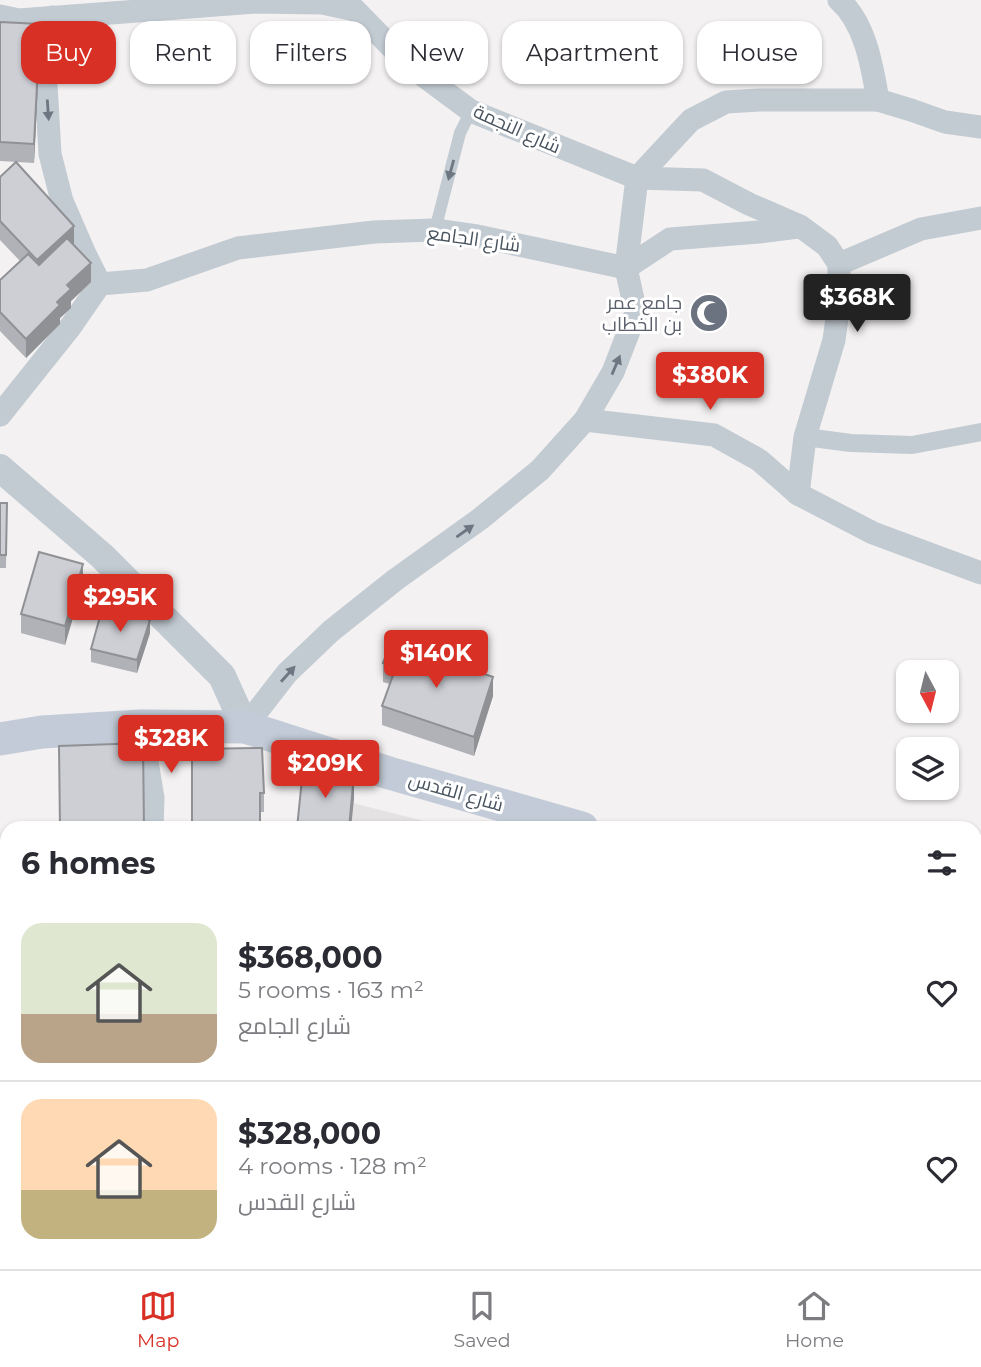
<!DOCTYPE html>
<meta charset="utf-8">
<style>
:root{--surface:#fff;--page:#f7f7f7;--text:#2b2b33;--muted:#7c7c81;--line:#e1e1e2;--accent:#d93025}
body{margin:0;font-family:Montserrat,Cairo,sans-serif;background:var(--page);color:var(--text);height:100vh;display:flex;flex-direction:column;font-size:26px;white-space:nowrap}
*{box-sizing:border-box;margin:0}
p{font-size:23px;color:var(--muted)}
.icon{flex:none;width:38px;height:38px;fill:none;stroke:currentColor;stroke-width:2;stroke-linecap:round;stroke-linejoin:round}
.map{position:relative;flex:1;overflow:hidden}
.panel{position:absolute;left:0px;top:821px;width:982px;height:450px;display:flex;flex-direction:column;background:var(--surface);border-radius:21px 21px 0 0;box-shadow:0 2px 5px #0004}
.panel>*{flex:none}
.guide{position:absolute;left:21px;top:21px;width:940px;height:63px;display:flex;gap:14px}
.needle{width:46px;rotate:173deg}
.buttons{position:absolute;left:896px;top:660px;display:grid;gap:14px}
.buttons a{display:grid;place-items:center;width:63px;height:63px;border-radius:14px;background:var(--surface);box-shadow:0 2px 5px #0004;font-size:35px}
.price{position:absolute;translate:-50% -60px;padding:0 16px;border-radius:7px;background:var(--accent);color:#fff;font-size:23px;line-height:46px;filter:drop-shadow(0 2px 4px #0008)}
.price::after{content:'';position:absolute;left:50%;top:42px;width:21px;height:16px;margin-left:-10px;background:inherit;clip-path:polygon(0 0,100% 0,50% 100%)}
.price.on{background:#222;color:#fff}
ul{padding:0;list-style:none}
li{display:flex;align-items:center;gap:21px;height:175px;padding:0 21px}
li+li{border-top:2px solid var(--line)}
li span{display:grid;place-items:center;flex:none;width:196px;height:140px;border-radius:21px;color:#555}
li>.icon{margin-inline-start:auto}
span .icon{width:84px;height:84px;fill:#fffc;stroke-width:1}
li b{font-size:30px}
h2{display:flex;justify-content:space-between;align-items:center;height:84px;padding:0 21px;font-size:30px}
.pill{padding:0 24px;border-radius:21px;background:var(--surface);box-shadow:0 2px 5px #0004;font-size:24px;line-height:63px}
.pill.on{background:var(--accent);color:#fff}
.dock{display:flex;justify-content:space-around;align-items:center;height:98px;border-top:2px solid var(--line);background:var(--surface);font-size:19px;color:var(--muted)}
.dock a{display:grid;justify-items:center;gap:4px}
.dock .on{color:var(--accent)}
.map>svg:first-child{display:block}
.education{fill:#e4e2e3}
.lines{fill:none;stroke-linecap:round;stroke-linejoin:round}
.service{stroke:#c2cad2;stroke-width:12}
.pedestrian{stroke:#c2cad2;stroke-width:18}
.minor{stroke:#c2cad2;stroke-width:23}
.tertiary{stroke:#c2cad2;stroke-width:28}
.secondary{stroke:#c2cbd7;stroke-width:33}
.wall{fill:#b0b2b7}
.shaded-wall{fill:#909195}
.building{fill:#cdcfd5;stroke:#909195;stroke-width:2}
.oneway{fill:#6d7781}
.labels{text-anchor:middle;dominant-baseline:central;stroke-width:6;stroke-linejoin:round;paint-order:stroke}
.street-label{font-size:19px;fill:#48535e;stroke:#fff}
.worship-label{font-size:19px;fill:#5b616d;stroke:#fff;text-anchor:end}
</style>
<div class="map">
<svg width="981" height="1269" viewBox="0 0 981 1269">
<rect width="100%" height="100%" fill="#f3f1f1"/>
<path class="education" d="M301 790 452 828H298Z"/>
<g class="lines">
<path class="service" d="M435 230 460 133 471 111"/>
<path class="pedestrian" d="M805 437 851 443 912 445 981 432"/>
<g class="minor">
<path d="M839 0C866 24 872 67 878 100"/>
<path d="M0 16 19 20 257 2 322 3 355 10 409 65 471 111 637 178 703 180 749 204 800 226 827 246 839 264V303L834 340 805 437 798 494 873 533 981 573"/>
<path d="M52 17 46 85 50 154 62 201 85 254 100 284"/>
<path d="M839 264 921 229 981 218"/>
<path d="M100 284 147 280 238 248 374 232 435 230 477 236 626 268 670 239 759 232 798 227"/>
<path d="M0 415 71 326 100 284"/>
<path d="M585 420 714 435 759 460 798 494"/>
<path d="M141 726 153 798 152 828"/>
<path d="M245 727 287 673 331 631 395 580 480 519 540 470 585 420 613 372 636 313 626 268 637 178 691 120 726 102 759 100H878L911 110 945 122 981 127"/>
<path d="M975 1176 981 1175"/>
<path d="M145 1269V1264"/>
<path d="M887 1269 888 1264"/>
</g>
<path class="tertiary" d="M0 468 102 556 222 676 245 727"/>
<g class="secondary">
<path d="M0 739 42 732 141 726 245 727 389 773 582 828"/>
<path d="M975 939 981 940"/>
</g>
</g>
<g class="wall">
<path d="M0 22 40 43 34 163 0 161Z"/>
<path d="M0 177 74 245 91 282 71 301V308L60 318V324L26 358 0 331V280L20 261 0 240Z"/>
<path d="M0 503H7L6 568H0Z"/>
<path d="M83 583 65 645 21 633V614Z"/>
<path d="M150 633 137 673 91 662V649Z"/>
<path d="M383 663 493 696 474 756 382 725V706L390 684 383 682Z"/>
<path d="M192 749 264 793V812H260Z"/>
<path d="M981 961V1039H975V966Z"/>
<path d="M975 1094H981V1174L975 1175Z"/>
<path d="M975 1178 981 1179V1269H929V1264H975Z"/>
<path d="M279 1264H406L405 1269H279Z"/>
</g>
<g class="shaded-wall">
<path d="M40 24V43L34 163V144Z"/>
<path d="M74 226V245L37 279V260Z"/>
<path d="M91 263V282L71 301V308L60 318V324L26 358V339L57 302 67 285Z"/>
<path d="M83 564V583L65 645V626Z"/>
<path d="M150 620V633L137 673V660Z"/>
<path d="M493 677V696L474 756V737Z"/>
<path d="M354 774V799L351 828H349Z"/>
</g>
<g class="building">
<path d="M0 22 40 24 34 144 0 142Z"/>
<path d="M16 162 74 226 37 260 0 221V177Z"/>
<path d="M67 238 91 263 67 285 71 289 57 302 60 305 26 339 0 312V280L28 254 39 265Z"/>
<path d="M0 503H7L6 555H0Z"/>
<path d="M39 552 83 564 65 626 21 614Z"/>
<path d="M103 606 150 620 137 660 91 649Z"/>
<path d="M391 642 493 677 474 737 382 706 396 667 383 663Z"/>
<path d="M143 743 144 828H60L59 746Z"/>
<path d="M262 748 264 793H260V828H192V749Z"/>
<path d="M303 769 354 774 349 828H297Z"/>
<path d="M981 961V1014H975V966Z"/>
<path d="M975 1094H981V1149L975 1150Z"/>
<path d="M975 1178 981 1179V1261L975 1260Z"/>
<path d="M166 1264H247L246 1269H166Z"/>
<rect x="279" y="1264" width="42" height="5"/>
<path d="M89 1266V1269H61V1267Z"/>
</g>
<defs><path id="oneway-solid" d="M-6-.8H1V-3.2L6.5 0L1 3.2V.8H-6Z" transform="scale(1.75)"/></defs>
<g class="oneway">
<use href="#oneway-solid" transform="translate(48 110) rotate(86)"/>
<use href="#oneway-solid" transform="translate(451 170) rotate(105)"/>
<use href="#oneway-solid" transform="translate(616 365) rotate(-67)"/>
<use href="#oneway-solid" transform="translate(465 531) rotate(-35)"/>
<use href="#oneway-solid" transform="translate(288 674) rotate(-48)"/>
</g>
<defs>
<g id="mosque-disc" transform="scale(2.0125)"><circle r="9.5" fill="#6b7280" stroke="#fff"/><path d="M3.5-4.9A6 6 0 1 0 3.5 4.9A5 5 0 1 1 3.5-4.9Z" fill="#fff"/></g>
</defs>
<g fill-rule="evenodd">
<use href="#mosque-disc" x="709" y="313"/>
</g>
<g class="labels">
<g class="street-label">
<text transform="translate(517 129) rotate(24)">شارع النجمة</text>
<text transform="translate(474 239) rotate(8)">شارع الجامع</text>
<text transform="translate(456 792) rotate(16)">شارع القدس</text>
</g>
<g class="worship-label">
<text x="682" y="302">جامع عمر<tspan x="682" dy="22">بن الخطاب</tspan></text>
</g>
</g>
</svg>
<div class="buttons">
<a><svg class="needle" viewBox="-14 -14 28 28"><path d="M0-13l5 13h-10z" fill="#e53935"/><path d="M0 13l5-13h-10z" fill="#7c7c81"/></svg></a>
<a><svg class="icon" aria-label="layers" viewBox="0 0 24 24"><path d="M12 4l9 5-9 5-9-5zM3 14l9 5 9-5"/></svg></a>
</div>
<b class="price on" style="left:857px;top:334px">$368K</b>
<b class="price" style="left:710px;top:412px">$380K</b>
<b class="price" style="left:120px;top:634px">$295K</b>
<b class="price" style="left:436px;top:690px">$140K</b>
<b class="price" style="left:171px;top:775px">$328K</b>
<b class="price" style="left:325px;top:800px">$209K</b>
<div class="guide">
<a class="pill on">Buy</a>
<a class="pill">Rent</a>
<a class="pill">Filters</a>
<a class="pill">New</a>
<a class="pill">Apartment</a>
<a class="pill">House</a>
</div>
<section class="panel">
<h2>6 homes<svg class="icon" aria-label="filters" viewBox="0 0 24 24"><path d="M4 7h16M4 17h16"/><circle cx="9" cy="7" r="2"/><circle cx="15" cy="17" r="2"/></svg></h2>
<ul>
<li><span style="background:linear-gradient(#dfe7d0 65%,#b9a48a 0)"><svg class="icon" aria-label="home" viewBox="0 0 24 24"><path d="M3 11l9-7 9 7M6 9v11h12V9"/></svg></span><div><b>$368,000</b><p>5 rooms · 163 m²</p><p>شارع الجامع</p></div><svg class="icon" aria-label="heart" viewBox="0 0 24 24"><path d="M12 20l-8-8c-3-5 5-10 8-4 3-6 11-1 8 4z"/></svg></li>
<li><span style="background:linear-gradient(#ffd9b3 65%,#c2b280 0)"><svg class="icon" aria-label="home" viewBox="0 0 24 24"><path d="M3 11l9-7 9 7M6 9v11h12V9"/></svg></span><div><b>$328,000</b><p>4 rooms · 128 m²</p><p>شارع القدس</p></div><svg class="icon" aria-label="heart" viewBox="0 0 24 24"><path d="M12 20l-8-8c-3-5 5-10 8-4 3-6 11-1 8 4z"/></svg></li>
</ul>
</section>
</div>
<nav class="dock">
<a class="on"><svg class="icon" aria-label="map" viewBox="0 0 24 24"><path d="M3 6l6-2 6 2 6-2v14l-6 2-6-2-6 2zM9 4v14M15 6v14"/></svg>Map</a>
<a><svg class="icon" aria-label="saved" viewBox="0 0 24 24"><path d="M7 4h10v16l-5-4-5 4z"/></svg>Saved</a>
<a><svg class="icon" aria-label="home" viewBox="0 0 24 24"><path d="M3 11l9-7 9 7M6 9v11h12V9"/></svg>Home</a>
</nav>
